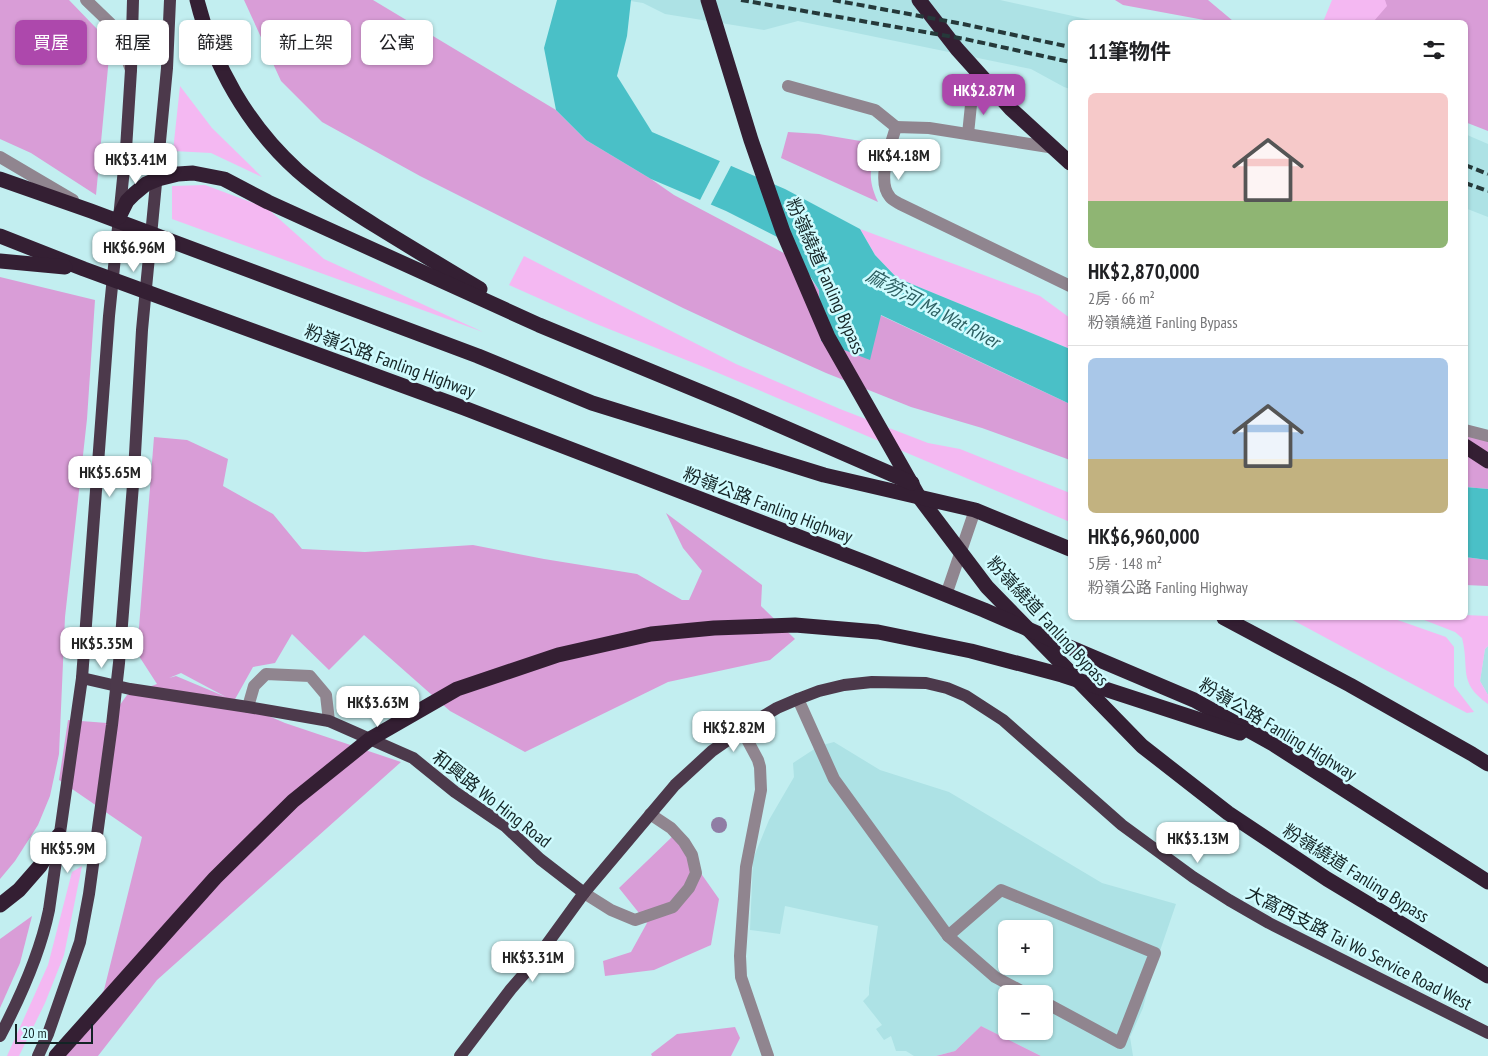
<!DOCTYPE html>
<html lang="zh-TW">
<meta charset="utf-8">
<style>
:root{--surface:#fff;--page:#f2f2f2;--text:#202124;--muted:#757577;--line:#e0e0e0;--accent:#ad48ac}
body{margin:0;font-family:"PT Sans Narrow","Noto Sans TC",sans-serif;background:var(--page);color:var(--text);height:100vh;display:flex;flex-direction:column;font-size:19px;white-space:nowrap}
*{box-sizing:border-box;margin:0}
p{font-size:16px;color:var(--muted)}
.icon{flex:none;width:28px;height:28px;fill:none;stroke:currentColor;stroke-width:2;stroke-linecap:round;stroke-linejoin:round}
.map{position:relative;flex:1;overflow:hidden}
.drawer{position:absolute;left:1068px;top:20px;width:400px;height:600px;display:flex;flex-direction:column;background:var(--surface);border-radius:8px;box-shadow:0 1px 4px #0004}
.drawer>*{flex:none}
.hud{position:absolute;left:15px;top:20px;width:475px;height:45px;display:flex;gap:10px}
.controls{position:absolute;left:998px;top:920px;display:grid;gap:10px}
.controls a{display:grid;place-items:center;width:55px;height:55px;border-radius:8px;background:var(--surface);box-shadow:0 1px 4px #0004;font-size:25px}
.scale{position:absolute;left:15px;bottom:12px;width:78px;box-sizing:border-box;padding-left:5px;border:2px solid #132425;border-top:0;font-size:14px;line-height:18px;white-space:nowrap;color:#132425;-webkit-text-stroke:4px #cffbfe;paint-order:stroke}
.price{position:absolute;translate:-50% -42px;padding:0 11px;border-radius:10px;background:#fff;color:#222;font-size:16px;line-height:32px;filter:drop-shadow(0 1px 2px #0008)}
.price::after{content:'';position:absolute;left:50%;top:30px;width:15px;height:11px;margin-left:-8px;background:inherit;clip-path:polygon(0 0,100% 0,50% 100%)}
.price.on{background:var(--accent);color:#fff}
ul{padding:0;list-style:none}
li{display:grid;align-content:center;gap:10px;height:265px;padding:0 20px}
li+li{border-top:1px solid var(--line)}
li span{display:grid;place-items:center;height:155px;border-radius:8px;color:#555}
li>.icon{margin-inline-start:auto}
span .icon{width:90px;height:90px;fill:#fffc;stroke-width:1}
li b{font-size:21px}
h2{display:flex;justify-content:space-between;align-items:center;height:60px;padding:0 20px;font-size:21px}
.chip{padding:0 18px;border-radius:8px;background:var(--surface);box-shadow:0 1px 4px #0004;font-size:18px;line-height:45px}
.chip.on{background:var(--accent);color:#fff}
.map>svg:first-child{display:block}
.built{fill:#ade2e5;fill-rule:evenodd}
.green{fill:#f4b8f2}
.forest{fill:#d99dd7;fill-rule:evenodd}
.water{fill:#4ac0c7}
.pier{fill:#c2eef0}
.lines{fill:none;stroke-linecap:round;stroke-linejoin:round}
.minor{stroke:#90858f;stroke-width:12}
.major{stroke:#4c394b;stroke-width:12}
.highway{stroke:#341f33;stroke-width:15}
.rail{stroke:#25393a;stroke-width:4;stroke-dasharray:8 4;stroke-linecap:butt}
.tree{fill:#907da5}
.labels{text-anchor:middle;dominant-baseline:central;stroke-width:5;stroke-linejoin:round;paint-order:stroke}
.street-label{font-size:18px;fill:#132425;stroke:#cffbfe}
.water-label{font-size:19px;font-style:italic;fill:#2e6062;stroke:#cffbfe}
</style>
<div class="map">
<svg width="1488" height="1056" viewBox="0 0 1488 1056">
<rect width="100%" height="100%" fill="#c2eef0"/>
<g class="built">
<path d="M624 0H1000L1100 22H1070V89L1064 87 1031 69 798 21 764 30 665 14 643 3Z"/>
<path d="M1465 134 1488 144V217L1465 208Z"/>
<path d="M1488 646V695L1480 681 1485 649Z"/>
<path d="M834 742 880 770 949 792 1102 883 1176 904 1150 980 1143 1008 1130 1037 1133 1056H1041L981 1026 955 1051 936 1056H914L906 1051H896L891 1036 884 1040 876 1029 882 1025 863 1001 869 995V988L878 926 785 906 780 934 750 930 753 859 769 820 794 777 793 763 819 746ZM1006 929H1044V966H1006ZM1006 994H1044V1031H1006Z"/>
</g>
<g class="green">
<path d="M1332 0H1415L1416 22H1323Z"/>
<path d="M180 86 212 128 262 177 211 153 173 151Z"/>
<path d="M205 185 267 208 324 259 483 332 172 219V186Z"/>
<path d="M860 229 1040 296 1070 318V349L897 278 875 255Z"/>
<path d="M524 256 736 364 840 409 928 443 960 449 1070 493V522L716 372 594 323 509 285Z"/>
<path d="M1465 615 1488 616V646L1485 649 1480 681 1488 695V704C1457 682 1470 669 1462 638L1455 632 1419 618H1465Z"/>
<path d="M1289 618H1392L1446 637 1454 647V686L1474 712 1467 713 1380 667Z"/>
<path d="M82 866 64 955 45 1003 19 1056H7L48 965 72 872Z"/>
</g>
<g class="forest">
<path d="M0 0H69L97 29 109 57 96 195 31 153 0 139Z"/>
<path d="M244 0H373L556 110 586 140 651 179 674 195 797 260 819 290 821 341 880 315 1070 404V460L982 428 911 407 826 373 739 334 683 308 420 176 322 122 281 81Z"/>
<path d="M1115 0H1208L1233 21 1215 22 1123 5Z"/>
<path d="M1385 0H1488V131L1465 122V22H1370L1374 21 1387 6Z"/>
<path d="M788 132 819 134 878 144C870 168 867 178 878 202L781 158Z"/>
<path d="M0 277 95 300 87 419 65 617 59 754 50 796 38 825 15 861 0 879Z"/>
<path d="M1465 429 1488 434V489L1465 487Z"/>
<path d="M154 437 187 440 228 459 223 486 273 514 302 549 365 552 473 545 544 559 637 574 682 600H689L702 571 683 548 666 513 762 585 761 606 795 639 770 660 668 682 525 752 450 711 364 635 329 670 292 634 275 663 253 667 234 701 285 723 401 762 157 980 98 1056H64L104 990 142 837 59 780 68 720 107 723 127 695 157 684 137 653ZM181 673 226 697 176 676 169 678Z"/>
<path d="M1465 557 1488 560V586L1465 585Z"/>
<path d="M674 835 719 899 711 945 654 970 605 976 603 961 631 952 647 923 619 888Z"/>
<path d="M32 916 20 963 0 1008V939Z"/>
<path d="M981 1026 1041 1056H936L955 1051Z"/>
<path d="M735 1027 740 1038 731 1056H652L651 1054 677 1034Z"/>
</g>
<g class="water">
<path d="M557 0H631L627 36 617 76 652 132 785 189 860 229 875 255 897 278 1070 349V404L881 315 870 360 821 341 819 290 789 243 726 211 651 179 586 140 556 110 544 48Z"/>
<path d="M1465 487 1488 489V560L1465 557Z"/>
</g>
<path class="pier" d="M721 159 732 164 710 206 699 202Z"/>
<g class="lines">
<g class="minor">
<path d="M86 0 111 24 122 46 131 70"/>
<path d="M788 86 875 110 896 127"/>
<path d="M968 134 972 95"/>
<path d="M1055 148 929 128 896 127C891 144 876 181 890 197 892 200 897 202 900 204L1070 286"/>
<path d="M0 157 73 200"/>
<path d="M1465 430 1488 436"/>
<path d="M946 595 975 510"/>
<path d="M798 699 834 779 948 936 995 977 1027 994"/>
<path d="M248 707 254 686 266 674 310 676 326 695 329 721"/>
<path d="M742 730 758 760 760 767 761 790 746 867 740 956 741 977 768 1056"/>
<path d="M584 893 611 910 635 920 673 907 689 888 696 873 692 855 684 842 671 828 650 814"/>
<path d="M948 936 1001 890 1155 953 1120 1043 1044 1002"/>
</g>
<g class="major">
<path d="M82 678 130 689 248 707 329 721 413 758 455 792 505 826 540 859 584 893"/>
<path d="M0 1036C21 996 40 954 49 910L82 678 109 316 126 149 131 70 133 0"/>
<path d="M38 1056 48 1034 80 942 89 894 112 725 119 663 134 472 142 330 167 68 170 0"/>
<path d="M460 1056 511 989 531 966 584 893 675 785 712 751 752 723 777 708 798 699 819 691 844 685 872 682 926 683 947 688 966 696 1003 720 1122 825 1193 877 1229 900 1269 923 1488 1033"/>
</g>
<g class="highway">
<path d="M197 0C213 65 248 126 298 171 322 192 349 209 376 226 410 247 445 268 480 289"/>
<path d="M708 0 751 140 783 232 828 337 919 497 987 587 1142 746 1228 813 1327 879 1488 976"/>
<path d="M919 0 957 49 1011 109 1070 163"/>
<path d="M0 179 91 211 478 356 592 403 824 475 975 510 1070 549"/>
<path d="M119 217 127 201 134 194 146 184 158 179 178 174 193 173 224 179 268 202 539 325 735 406 912 483"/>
<path d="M0 236 84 269 464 408 867 563 984 610 1069 647 1194 700 1273 744 1488 882"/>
<path d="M0 261 65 267"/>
<path d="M1465 446 1488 461"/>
<path d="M1224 618 1350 685 1472 754 1488 764"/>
<path d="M0 905 19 890 40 866 59 835"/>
<path d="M56 1056 215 878 293 801 370 739 457 689 558 655 651 634 714 628 795 625 878 632 971 651 1062 675 1240 733"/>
</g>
<g class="rail">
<path d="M741 0 965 39 1070 62"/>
<path d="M833 0 963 24 1070 47"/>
<path d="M1465 165 1488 174"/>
<path d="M1465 183 1488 191"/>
</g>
</g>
<circle class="tree" cx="719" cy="825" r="8"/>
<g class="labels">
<g class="street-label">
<text transform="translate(826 276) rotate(66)">粉嶺繞道 Fanling Bypass</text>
<text transform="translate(390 361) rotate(20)">粉嶺公路 Fanling Highway</text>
<text transform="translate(768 505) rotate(21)">粉嶺公路 Fanling Highway</text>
<text transform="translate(1048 621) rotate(47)">粉嶺繞道 Fanling Bypass</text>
<text transform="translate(1278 729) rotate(31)">粉嶺公路 Fanling Highway</text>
<text transform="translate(492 799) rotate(38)">和興路 Wo Hing Road</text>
<text transform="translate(1356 873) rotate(32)">粉嶺繞道 Fanling Bypass</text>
<text transform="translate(1359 948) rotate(27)">大窩西支路 Tai Wo Service Road West</text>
</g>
<g class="water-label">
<text transform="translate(933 308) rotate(28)">麻笏河 Ma Wat River</text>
</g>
</g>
</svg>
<div class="controls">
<a>+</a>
<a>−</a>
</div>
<div class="scale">20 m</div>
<b class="price on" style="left:984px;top:116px">HK$2.87M</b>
<b class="price" style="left:899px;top:181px">HK$4.18M</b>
<b class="price" style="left:136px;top:185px">HK$3.41M</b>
<b class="price" style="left:134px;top:273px">HK$6.96M</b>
<b class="price" style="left:110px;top:498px">HK$5.65M</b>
<b class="price" style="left:102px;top:669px">HK$5.35M</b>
<b class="price" style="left:378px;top:728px">HK$3.63M</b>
<b class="price" style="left:734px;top:753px">HK$2.82M</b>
<b class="price" style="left:1198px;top:864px">HK$3.13M</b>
<b class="price" style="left:68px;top:874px">HK$5.9M</b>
<b class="price" style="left:533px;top:983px">HK$3.31M</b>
<div class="hud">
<a class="chip on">買屋</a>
<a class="chip">租屋</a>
<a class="chip">篩選</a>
<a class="chip">新上架</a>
<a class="chip">公寓</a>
</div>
<section class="drawer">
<h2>11筆物件<svg class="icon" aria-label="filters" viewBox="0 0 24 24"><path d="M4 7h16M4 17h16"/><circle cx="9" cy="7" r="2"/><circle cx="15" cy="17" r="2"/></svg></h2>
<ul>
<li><span style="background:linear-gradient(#f6c9c9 70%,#8fb573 0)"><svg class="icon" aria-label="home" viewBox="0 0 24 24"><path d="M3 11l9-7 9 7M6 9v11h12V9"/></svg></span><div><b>HK$2,870,000</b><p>2房 · 66 m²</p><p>粉嶺繞道 Fanling Bypass</p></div></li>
<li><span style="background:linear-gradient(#a9c7e8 65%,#c2b280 0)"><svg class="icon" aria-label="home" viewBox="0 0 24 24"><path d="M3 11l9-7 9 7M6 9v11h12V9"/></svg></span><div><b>HK$6,960,000</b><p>5房 · 148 m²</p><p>粉嶺公路 Fanling Highway</p></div></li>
</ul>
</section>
</div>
